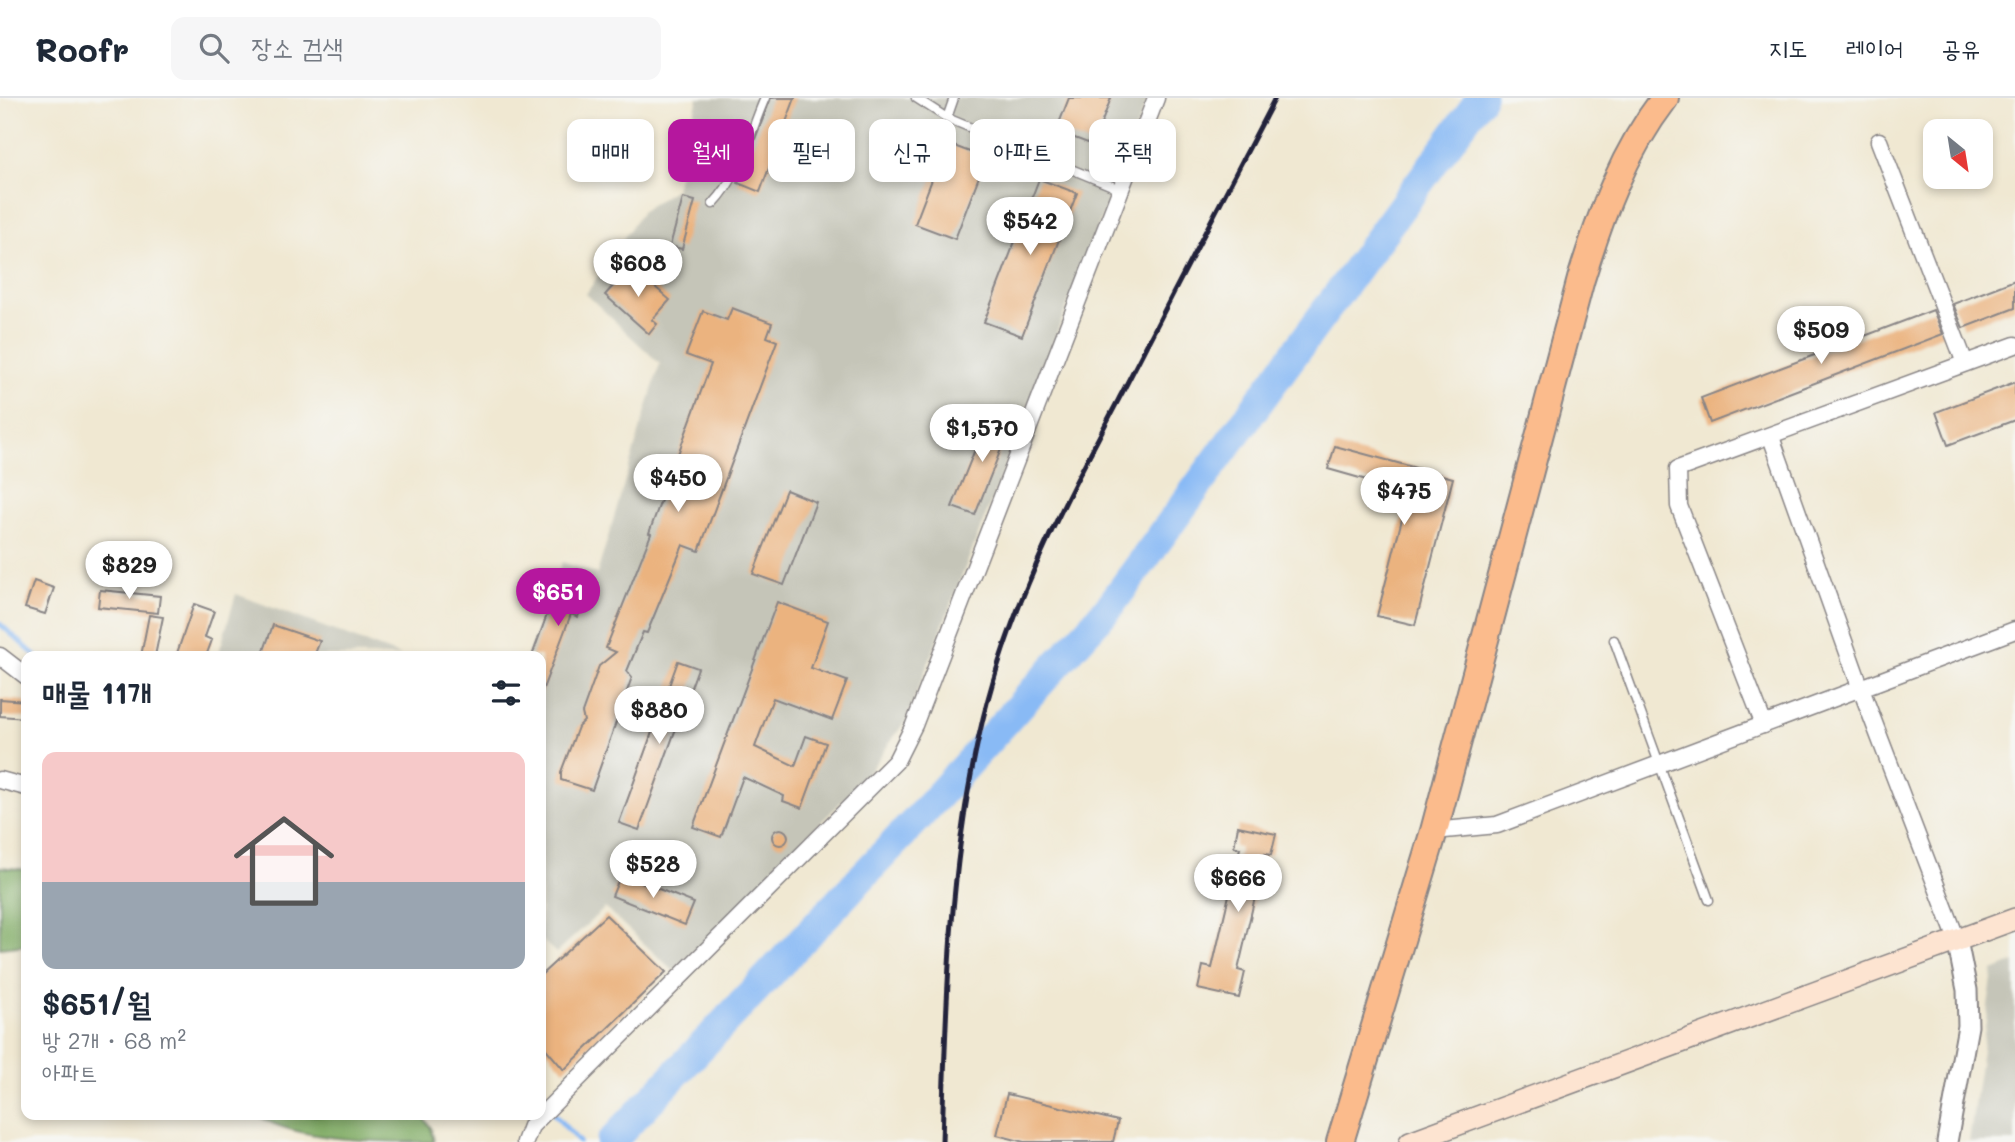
<!DOCTYPE html>
<html lang="ko">
<meta charset="utf-8">
<style>
:root{--surface:#fff;--page:#f6f6f7;--text:#1f2937;--muted:#747a83;--line:#e0e1e3;--accent:#b5179e}
body{margin:0;font-family:Mali,"Poor Story",sans-serif;background:var(--page);color:var(--text);height:100vh;display:flex;flex-direction:column;font-size:26px;white-space:nowrap}
*{box-sizing:border-box;margin:0}
p{font-size:23px;color:var(--muted)}
.icon{flex:none;width:38px;height:38px;fill:none;stroke:currentColor;stroke-width:2;stroke-linecap:round;stroke-linejoin:round}
.map{position:relative;flex:1;overflow:hidden}
.drawer{position:absolute;left:21px;top:553px;width:525px;height:469px;display:flex;flex-direction:column;background:var(--surface);border-radius:14px;box-shadow:0 4px 10px #0003}
.drawer>*{flex:none}
.hud{position:absolute;left:567px;top:21px;width:665px;height:63px;display:flex;gap:14px}
.needle{width:46px;rotate:150deg}
.tools{position:absolute;left:1923px;top:21px;display:grid;gap:14px}
.tools a{display:grid;place-items:center;width:70px;height:70px;border-radius:14px;background:var(--surface);box-shadow:0 4px 10px #0003;font-size:35px}
.price{position:absolute;translate:-50% -60px;padding:0 16px;border-radius:24px;background:#fff;color:#222;font-size:23px;line-height:46px;filter:drop-shadow(0 2px 4px #0008)}
.price::after{content:'';position:absolute;left:50%;top:42px;width:21px;height:16px;margin-left:-10px;background:inherit;clip-path:polygon(0 0,100% 0,50% 100%)}
.price.active{background:var(--accent);color:#fff}
ul{padding:0;list-style:none}
li{display:grid;align-content:center;gap:14px;height:371px;padding:0 21px}
li span{display:grid;place-items:center;height:217px;border-radius:14px;color:#555}
li>.icon{margin-inline-start:auto}
span .icon{width:126px;height:126px;fill:#fffc;stroke-width:1}
li b{font-size:30px}
h2{display:flex;justify-content:space-between;align-items:center;height:84px;padding:0 21px;font-size:30px}
.chip{padding:0 24px;border-radius:14px;background:var(--surface);box-shadow:0 4px 10px #0003;font-size:24px;line-height:63px}
.chip.active{background:var(--accent);color:#fff}
header{display:flex;align-items:center;gap:42px;box-sizing:border-box;height:98px;padding:0 35px;background:var(--surface);border-bottom:2px solid var(--line)}
header strong{font-size:33px}
nav{display:flex;gap:38px;margin-inline-start:auto;font-size:24px}
.search{width:490px;height:63px;background:var(--page);display:flex;align-items:center;gap:18px;box-sizing:border-box;padding:0 24px;border-radius:14px;color:var(--muted);font-size:26px}
.map>svg:first-child{display:block}
.industrial{fill:#c5c5b8}
.forest{fill:#7fab63;stroke:#50664f;stroke-width:2}
.lines{fill:none;stroke-linecap:round;stroke-linejoin:round}
.stream{stroke:#89baf5;stroke-width:5}
.river{stroke:#89baf5;stroke-width:30}
.building{fill:#ebb37f}
.service-casing{stroke:#898586;stroke-width:11}
.minor-casing{stroke:#898586;stroke-width:19}
.tertiary-casing{stroke:#898586;stroke-width:23}
.secondary-casing{stroke:#898586;stroke-width:24}
.trunk-casing{stroke:#898586;stroke-width:30}
.service{stroke:#fff;stroke-width:8}
.minor{stroke:#fff;stroke-width:16}
.tertiary{stroke:#fff;stroke-width:19}
.secondary{stroke:#fde4d1;stroke-width:21}
.trunk{stroke:#fbbb8c;stroke-width:26}
.rail{stroke:#22223b;stroke-width:5}
</style>
<header>
<strong>Roofr</strong>
<div class="search"><svg class="icon" aria-label="search" viewBox="0 0 24 24"><circle cx="10" cy="10" r="6"/><path d="M15 15l6 6"/></svg>장소 검색</div>
<nav><a>지도</a><a>레이어</a><a>공유</a></nav>
</header>
<div class="map">
<svg width="2015" height="1044" viewBox="0 0 2015 1044">
<rect width="100%" height="100%" fill="#f6f6f2"/>
<filter id="ink" filterUnits="userSpaceOnUse"><feTurbulence type="fractalNoise" baseFrequency=".0143" numOctaves="2"/><feDisplacementMap in="SourceGraphic" scale="14" xChannelSelector="R" yChannelSelector="G"/><feConvolveMatrix kernelMatrix="1 2 1 2 8 2 1 2 1" color-interpolation-filters="sRGB"/></filter>
<filter id="wash" filterUnits="userSpaceOnUse"><feTurbulence type="fractalNoise" baseFrequency=".00686" numOctaves="4" result="noise"/><feDisplacementMap in="SourceGraphic" scale="28" xChannelSelector="R" yChannelSelector="G"/><feGaussianBlur stdDeviation="1.57" result="paint"/><feColorMatrix in="noise" values="0 0 0 0 0 0 0 0 0 0 0 0 0 0 0 0 0 1.4 0 .05"/><feComposite in="paint" operator="in"/></filter>
<g filter="url(#wash)">
<rect width="100%" height="100%" fill="#f0e8d2"/>
<g class="industrial">
<path d="M698 0H1148L906 622 864 681 674 873 605 810 556 855 541 841V558H527L562 464 597 476 660 266 586 196 642 113 675 91Z"/>
<path d="M236 496 401 558H218Z"/>
<path d="M2015 864V1044H1969L1993 873Z"/>
</g>
<g class="forest">
<path d="M0 769 26 772V847L0 850Z"/>
<path d="M257 1017H422L431 1030 434 1044C387 1044 296 1044 257 1017Z"/>
</g>
<g class="lines">
<g class="stream">
<path d="M0 526 36 558"/>
<path d="M541 1002 542 1003"/>
<path d="M553 1015 579 1044"/>
</g>
<path class="river" d="M611 1044 917 721 1110 508 1481 0"/>
</g>
<g id="blocks">
<g class="building">
<path d="M771 0H795L760 94 738 85Z"/>
<path d="M1069 0H1111L1093 47 1056 33Z"/>
<path d="M946 45 986 60 955 141 915 126Z"/>
<path d="M1039 81 1077 95 1022 238 984 224Z"/>
<path d="M683 100 695 103 682 151 670 148Z"/>
<path d="M631 168 670 202 652 222 657 226 649 236 605 197Z"/>
<path d="M2015 182V210L1963 230 1953 206Z"/>
<path d="M732 210 772 225 767 239 777 243 699 453 683 447 647 535 643 534 627 573 632 579 592 692 561 682V674L578 629 584 623 582 615 599 568 616 554 606 550 651 436 649 435 711 266 686 257 703 213 727 222Z"/>
<path d="M1933 212 1943 236 1710 325 1701 300Z"/>
<path d="M2015 284V322L1948 347 1936 314Z"/>
<path d="M990 314 1012 323 975 417 952 409Z"/>
<path d="M1335 348 1453 380 1415 527 1377 518 1409 394 1328 371Z"/>
<path d="M786 392 816 404 784 487 753 476Z"/>
<path d="M34 483 54 490 45 516 25 510Z"/>
<path d="M571 483 589 490 578 519 571 516 541 596V558H532L548 514 557 517Z"/>
<path d="M100 492 160 498 158 515 98 509Z"/>
<path d="M777 504 828 523 811 570 847 583 832 622 773 600 755 649 795 668 806 638 826 645 802 710 783 703 784 698 743 679 721 739 693 729Z"/>
<path d="M194 506 214 513 205 539 212 542 206 558H176Z"/>
<path d="M149 517 163 519 155 558H141Z"/>
<path d="M273 527 320 543 314 558H262Z"/>
<path d="M678 563 698 570 639 732 619 725Z"/>
<path d="M0 601 26 603V620L0 618Z"/>
<path d="M1238 728 1276 736 1271 757 1265 756 1238 872 1245 874 1239 900 1198 891 1203 868 1212 870 1240 750 1234 749Z"/>
<circle cx="780" cy="739" r="8"/>
<path d="M621 776 694 805 685 827 612 798Z"/>
<path d="M606 817 666 874 564 972 541 945V877Z"/>
<path d="M1007 996 1118 1023 1113 1044H1024L997 1037Z"/>
</g>
</g>
</g>
<g filter="url(#ink)">
<use href="#blocks" fill-opacity="0" stroke="#898586" stroke-width="2"/>
<g class="lines">
<g class="service-casing">
<g id="service">
<path d="M916 0 947 20 1122 92"/>
<path d="M947 20 954 0"/>
<path d="M713 106C741 77 749 36 765 0"/>
<path d="M1614 542 1709 802"/>
</g>
</g>
<g class="minor-casing">
<g id="minor">
<path d="M1879 43 1965 265"/>
<path d="M1771 339 1861 591 1957 842"/>
<path d="M0 558 26 578"/>
<path d="M1764 627 1679 408 1678 371 2015 247"/>
<path d="M0 682 26 689"/>
<path d="M1434 733 1497 727 2015 532"/>
<path d="M525 1044 531 1028 896 663 914 627 1156 0"/>
</g>
</g>
<g class="tertiary-casing">
<path id="tertiary" d="M1947 1044 1968 928 1967 892 1957 842"/>
</g>
<g class="secondary-casing">
<path id="secondary" d="M1410 1044 2015 821"/>
</g>
<g class="trunk-casing">
<path id="trunk" d="M1340 1044 1434 733 1581 181C1601 116 1623 55 1665 0"/>
</g>
<use href="#service" class="service"/>
<use href="#minor" class="minor"/>
<use href="#tertiary" class="tertiary"/>
<use href="#secondary" class="secondary"/>
<use href="#trunk" class="trunk"/>
<path class="rail" d="M942 1044C946 908 949 771 979 638 1006 513 1064 405 1123 293 1173 195 1224 98 1275 0"/>
</g>
</g>
</svg>
<div class="tools">
<a><svg class="needle" viewBox="-14 -14 28 28"><path d="M0-13l5 13h-10z" fill="#e53935"/><path d="M0 13l5-13h-10z" fill="#747a83"/></svg></a>
</div>
<b class="price" style="left:1030px;top:159px">$542</b>
<b class="price" style="left:638px;top:201px">$608</b>
<b class="price" style="left:1821px;top:268px">$509</b>
<b class="price" style="left:982px;top:366px">$1,570</b>
<b class="price" style="left:678px;top:416px">$450</b>
<b class="price" style="left:1404px;top:429px">$475</b>
<b class="price" style="left:129px;top:503px">$829</b>
<b class="price active" style="left:558px;top:530px">$651</b>
<b class="price" style="left:659px;top:648px">$880</b>
<b class="price" style="left:653px;top:802px">$528</b>
<b class="price" style="left:1238px;top:816px">$666</b>
<div class="hud">
<a class="chip">매매</a>
<a class="chip active">월세</a>
<a class="chip">필터</a>
<a class="chip">신규</a>
<a class="chip">아파트</a>
<a class="chip">주택</a>
</div>
<section class="drawer">
<h2>매물 11개<svg class="icon" aria-label="filters" viewBox="0 0 24 24"><path d="M4 7h16M4 17h16"/><circle cx="9" cy="7" r="2"/><circle cx="15" cy="17" r="2"/></svg></h2>
<ul>
<li><span style="background:linear-gradient(#f6c9c9 60%,#9aa5b1 0)"><svg class="icon" aria-label="home" viewBox="0 0 24 24"><path d="M3 11l9-7 9 7M6 9v11h12V9"/></svg></span><div><b>$651/월</b><p>방 2개 · 68 m²</p><p>아파트</p></div></li>
</ul>
</section>
</div>
